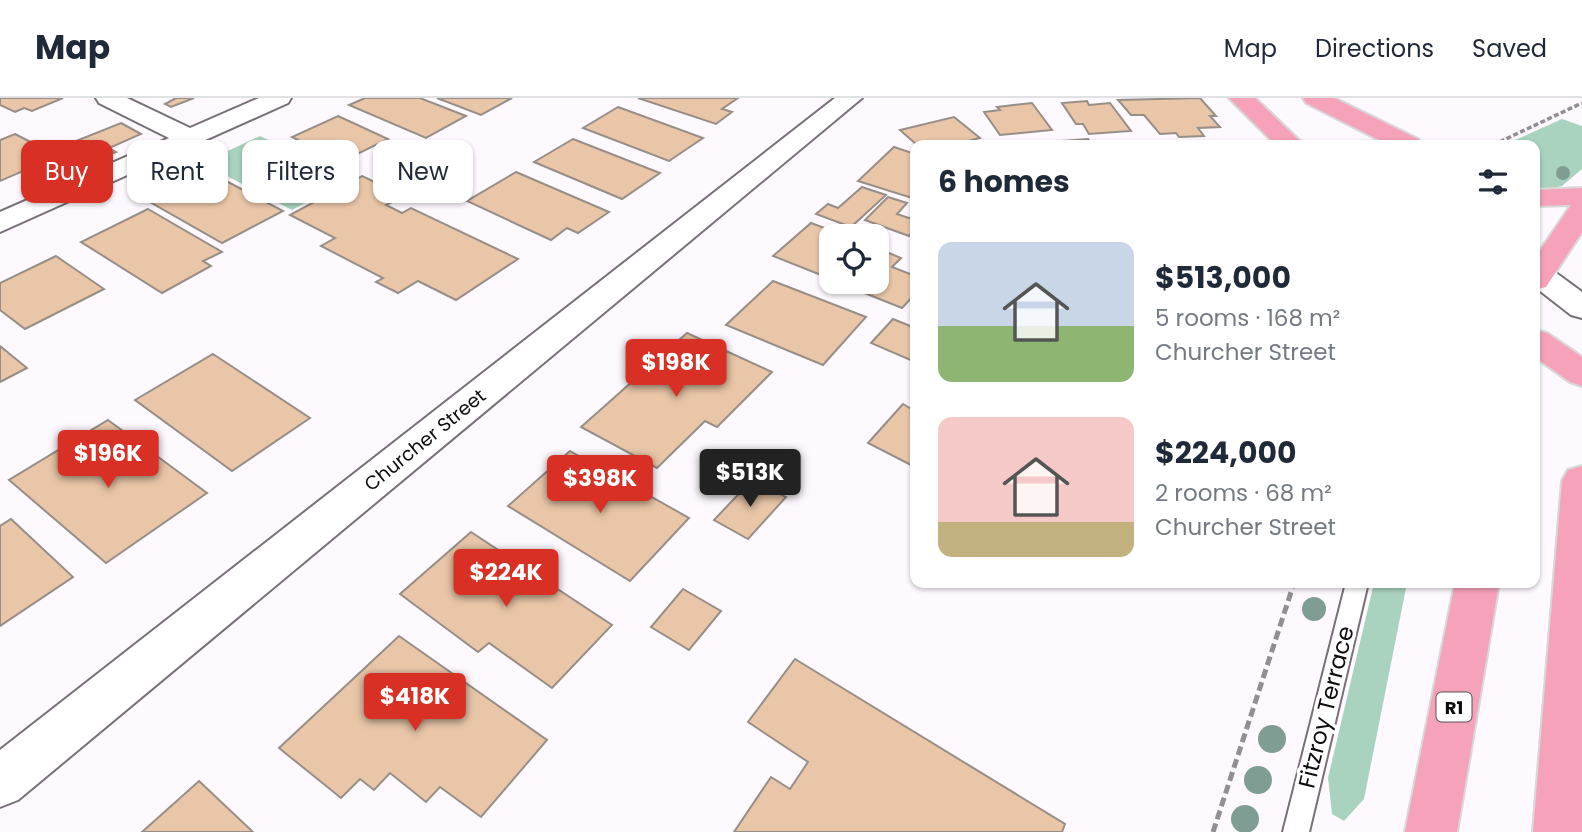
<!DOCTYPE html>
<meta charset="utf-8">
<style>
:root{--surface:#fff;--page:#f6f6f7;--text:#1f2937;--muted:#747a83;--line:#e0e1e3;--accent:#d93025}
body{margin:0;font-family:Poppins,sans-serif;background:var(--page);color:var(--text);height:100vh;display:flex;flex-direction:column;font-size:26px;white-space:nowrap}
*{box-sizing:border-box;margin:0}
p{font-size:23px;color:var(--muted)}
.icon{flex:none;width:38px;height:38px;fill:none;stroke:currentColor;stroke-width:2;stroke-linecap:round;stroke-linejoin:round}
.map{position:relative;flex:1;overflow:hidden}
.sheet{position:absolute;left:910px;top:42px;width:630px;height:448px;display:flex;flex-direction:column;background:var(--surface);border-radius:14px;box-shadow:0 2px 5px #0004}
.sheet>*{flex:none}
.hud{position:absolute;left:21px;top:42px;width:665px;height:63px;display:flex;gap:14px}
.fabs{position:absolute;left:819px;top:126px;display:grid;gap:14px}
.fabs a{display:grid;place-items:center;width:70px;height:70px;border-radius:14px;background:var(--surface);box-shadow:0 2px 5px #0004;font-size:35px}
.price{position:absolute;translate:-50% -60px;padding:0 16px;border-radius:7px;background:var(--accent);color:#fff;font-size:23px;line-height:46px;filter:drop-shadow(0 2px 4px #0008)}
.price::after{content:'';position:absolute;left:50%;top:42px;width:21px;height:16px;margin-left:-10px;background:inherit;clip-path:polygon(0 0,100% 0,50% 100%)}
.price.selected{background:#222;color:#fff}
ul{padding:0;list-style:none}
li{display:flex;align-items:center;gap:21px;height:175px;padding:0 28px}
li span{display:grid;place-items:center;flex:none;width:196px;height:140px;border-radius:14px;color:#555}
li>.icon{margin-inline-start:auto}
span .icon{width:84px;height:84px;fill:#fffc;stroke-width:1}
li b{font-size:30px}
h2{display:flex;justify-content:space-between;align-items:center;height:84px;padding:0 28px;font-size:30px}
.tag{padding:0 24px;border-radius:14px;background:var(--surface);box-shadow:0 2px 5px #0004;font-size:24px;line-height:63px}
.tag.selected{background:var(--accent);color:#fff}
header{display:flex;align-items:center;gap:42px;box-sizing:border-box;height:98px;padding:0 35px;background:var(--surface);border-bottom:2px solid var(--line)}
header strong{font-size:33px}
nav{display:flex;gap:38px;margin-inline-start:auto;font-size:24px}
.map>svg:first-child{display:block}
.green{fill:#a9d3bf}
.building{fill:#e9c6a8;stroke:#978e87;stroke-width:2}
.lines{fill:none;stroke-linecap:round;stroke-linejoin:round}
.service-casing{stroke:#787078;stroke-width:4}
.minor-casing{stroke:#787078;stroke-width:4}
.secondary-casing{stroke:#787078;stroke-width:4}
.trunk-casing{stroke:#d9d8d9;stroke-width:4}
.path-far1{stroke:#928e92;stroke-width:3.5;stroke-dasharray:5 2.5;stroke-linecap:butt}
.path{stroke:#928e92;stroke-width:5;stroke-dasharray:9 4.5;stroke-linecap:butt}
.service{fill:#fff;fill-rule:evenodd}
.minor{fill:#fff;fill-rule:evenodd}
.secondary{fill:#fff;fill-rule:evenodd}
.trunk{fill:#f7a2bb;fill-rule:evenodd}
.tree{fill:#809d93}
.labels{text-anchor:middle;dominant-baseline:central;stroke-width:7;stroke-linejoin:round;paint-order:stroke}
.shield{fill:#fff;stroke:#575557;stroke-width:2}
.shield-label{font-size:18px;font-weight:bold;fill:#0f0c0f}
.street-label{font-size:19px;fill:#0f0c0f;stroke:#fff}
.near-street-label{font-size:23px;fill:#0f0c0f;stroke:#fff}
</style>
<header>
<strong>Map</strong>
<nav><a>Map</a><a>Directions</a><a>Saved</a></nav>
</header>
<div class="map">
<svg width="1582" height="734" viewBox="0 0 1582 734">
<rect width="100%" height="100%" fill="#fef9fe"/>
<g class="green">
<path d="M1562 21 1582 28V71L1562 88 1542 92 1535 86V47H1504Z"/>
<path d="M260 38 351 81 292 112 202 65Z"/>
<path d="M1374 485H1407L1364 701 1344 723 1332 716 1328 680Z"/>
</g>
<g class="building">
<path d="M0 0H63L32 13 24 10 15 14 0 7Z"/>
<path d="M176 0H194L171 9 165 6Z"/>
<path d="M365 0H420L466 18 426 40 349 7Z"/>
<path d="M437 0H512L481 17Z"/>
<path d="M638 0H738L722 11 732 14 716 26Z"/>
<path d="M1200 0 1216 18H1210L1220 29 1198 30 1204 38 1179 39 1176 35 1160 36 1144 17H1131L1118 2Z"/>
<path d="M1087 3 1089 7 1110 5 1131 33 1089 36 1083 26H1076L1062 5Z"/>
<path d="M1032 5 1052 32 1000 37 984 14 1000 12 997 9Z"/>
<path d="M618 9 703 40 669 63 583 30Z"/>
<path d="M338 18 388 41 341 64 292 39Z"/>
<path d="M954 19 980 40 952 47H917L900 32Z"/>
<path d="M121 25 141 36 109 50 116 54 92 64 66 47Z"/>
<path d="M15 36 58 58 0 83V42Z"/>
<path d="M573 41 660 75 622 101 534 64Z"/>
<path d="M1088 41 1093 47H1065L1063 43Z"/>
<path d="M894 49 915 56V101L858 83Z"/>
<path d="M433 57 452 65 427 79 408 70Z"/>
<path d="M516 74 609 114 578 135 567 130 551 142 467 103Z"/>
<path d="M211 75 283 113 222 145 150 104Z"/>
<path d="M362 78 404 98 386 107 402 115 411 110 518 161 456 202 418 183 398 195 376 184 383 180 321 148 335 140 290 117Z"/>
<path d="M862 89 886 97 851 129 816 116 828 106 838 110Z"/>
<path d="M888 99 907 105 897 116 915 122V131L909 138 865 122Z"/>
<path d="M148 111 222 154 203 163 211 168 162 195 81 144Z"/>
<path d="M811 125 846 138H831V181L773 158Z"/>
<path d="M877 150 901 160 892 169 915 178V196L902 210 837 184H877Z"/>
<path d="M56 158 104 191 25 231 0 212V185Z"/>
<path d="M773 183 866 219 823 267 726 227Z"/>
<path d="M893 221 915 230V264L871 245Z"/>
<path d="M687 235 772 274 717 329 705 323 657 370 581 329Z"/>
<path d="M0 248 27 270 0 284Z"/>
<path d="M213 256 310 320 232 373 135 302Z"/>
<path d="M903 306 915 313V369L868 345Z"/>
<path d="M108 322 207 395 106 465 9 382Z"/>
<path d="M570 353 689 420 630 483 508 408Z"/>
<path d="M752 382 786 399 748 441 714 422Z"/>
<path d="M11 421 73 479 0 528V428Z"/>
<path d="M471 434 612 527 552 590 489 545 478 554 400 496Z"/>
<path d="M683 491 721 513 689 552 651 529Z"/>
<path d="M399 538 547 642 481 719 440 689 426 704 390 675 374 692 360 681 341 700 279 650Z"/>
<path d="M795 561 1065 726 1062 734H734L771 679 790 691 808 664 748 624Z"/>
<path d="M199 683 253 734H142Z"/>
</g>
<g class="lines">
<g class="service-casing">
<path id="service" d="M1346 485H1368L1309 734H1283Z"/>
</g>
<g class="minor-casing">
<g id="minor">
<path d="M96 0H127L190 30 259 0H291L288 5 0 134V114L169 40 99 5Z"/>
<path d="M835 0H862L18 702 0 709V652Z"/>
</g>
</g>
<g class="secondary-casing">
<path id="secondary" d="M1535 167 1548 169 1582 194V220L1571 217 1535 189Z"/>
</g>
<g class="trunk-casing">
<g id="trunk">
<path d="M1229 0H1255L1304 47H1276Z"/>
<path d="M1303 0H1334L1418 41 1422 47H1389L1306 5Z"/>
<path d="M1582 90V134L1546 189 1535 192V160L1571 107 1535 108V92Z"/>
<path d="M1535 232 1547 235 1582 259V288L1570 284 1535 259Z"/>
<path d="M1582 368V734H1533L1562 383 1568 372Z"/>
<path d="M1455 485H1499L1457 734H1405Z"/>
</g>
</g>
<path class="path-far1" d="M1493 47 1582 5"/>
<path class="path" d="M1213 734 1294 485"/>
<use href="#service" class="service"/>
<use href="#minor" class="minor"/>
<use href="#secondary" class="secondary"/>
<use href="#trunk" class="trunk"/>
</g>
<g class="tree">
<circle cx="1563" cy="75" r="7"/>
<circle cx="1314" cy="511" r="12"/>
<circle cx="1272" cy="641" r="14"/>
<circle cx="1258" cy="682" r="14"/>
<circle cx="1245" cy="721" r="14"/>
</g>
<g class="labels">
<rect class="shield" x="1436.5" y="594.5" width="35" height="29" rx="5"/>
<g class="shield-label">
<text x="1454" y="609">R1</text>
</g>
<g class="street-label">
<text transform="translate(425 342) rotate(-39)">Churcher Street</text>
</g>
<g class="near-street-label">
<text transform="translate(1326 609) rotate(-76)">Fitzroy Terrace</text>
</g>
</g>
</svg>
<div class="fabs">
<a><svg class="icon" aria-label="locate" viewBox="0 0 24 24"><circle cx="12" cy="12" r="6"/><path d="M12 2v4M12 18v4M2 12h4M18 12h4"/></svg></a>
</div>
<b class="price" style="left:676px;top:301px">$198K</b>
<b class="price" style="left:108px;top:392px">$196K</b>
<b class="price selected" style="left:750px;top:411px">$513K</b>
<b class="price" style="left:600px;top:417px">$398K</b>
<b class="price" style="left:506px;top:511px">$224K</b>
<b class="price" style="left:415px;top:635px">$418K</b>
<div class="hud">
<a class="tag selected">Buy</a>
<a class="tag">Rent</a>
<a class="tag">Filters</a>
<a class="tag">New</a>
</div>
<section class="sheet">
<h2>6 homes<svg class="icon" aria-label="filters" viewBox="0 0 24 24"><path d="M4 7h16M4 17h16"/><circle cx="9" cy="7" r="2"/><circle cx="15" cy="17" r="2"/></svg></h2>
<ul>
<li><span style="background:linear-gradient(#c9d6e8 60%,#8fb573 0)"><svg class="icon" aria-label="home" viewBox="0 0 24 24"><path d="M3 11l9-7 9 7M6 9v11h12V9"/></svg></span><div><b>$513,000</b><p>5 rooms · 168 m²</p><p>Churcher Street</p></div></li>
<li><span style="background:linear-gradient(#f6c9c9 75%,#c2b280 0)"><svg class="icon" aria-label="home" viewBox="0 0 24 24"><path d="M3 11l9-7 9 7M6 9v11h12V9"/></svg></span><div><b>$224,000</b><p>2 rooms · 68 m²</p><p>Churcher Street</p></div></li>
</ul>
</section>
</div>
